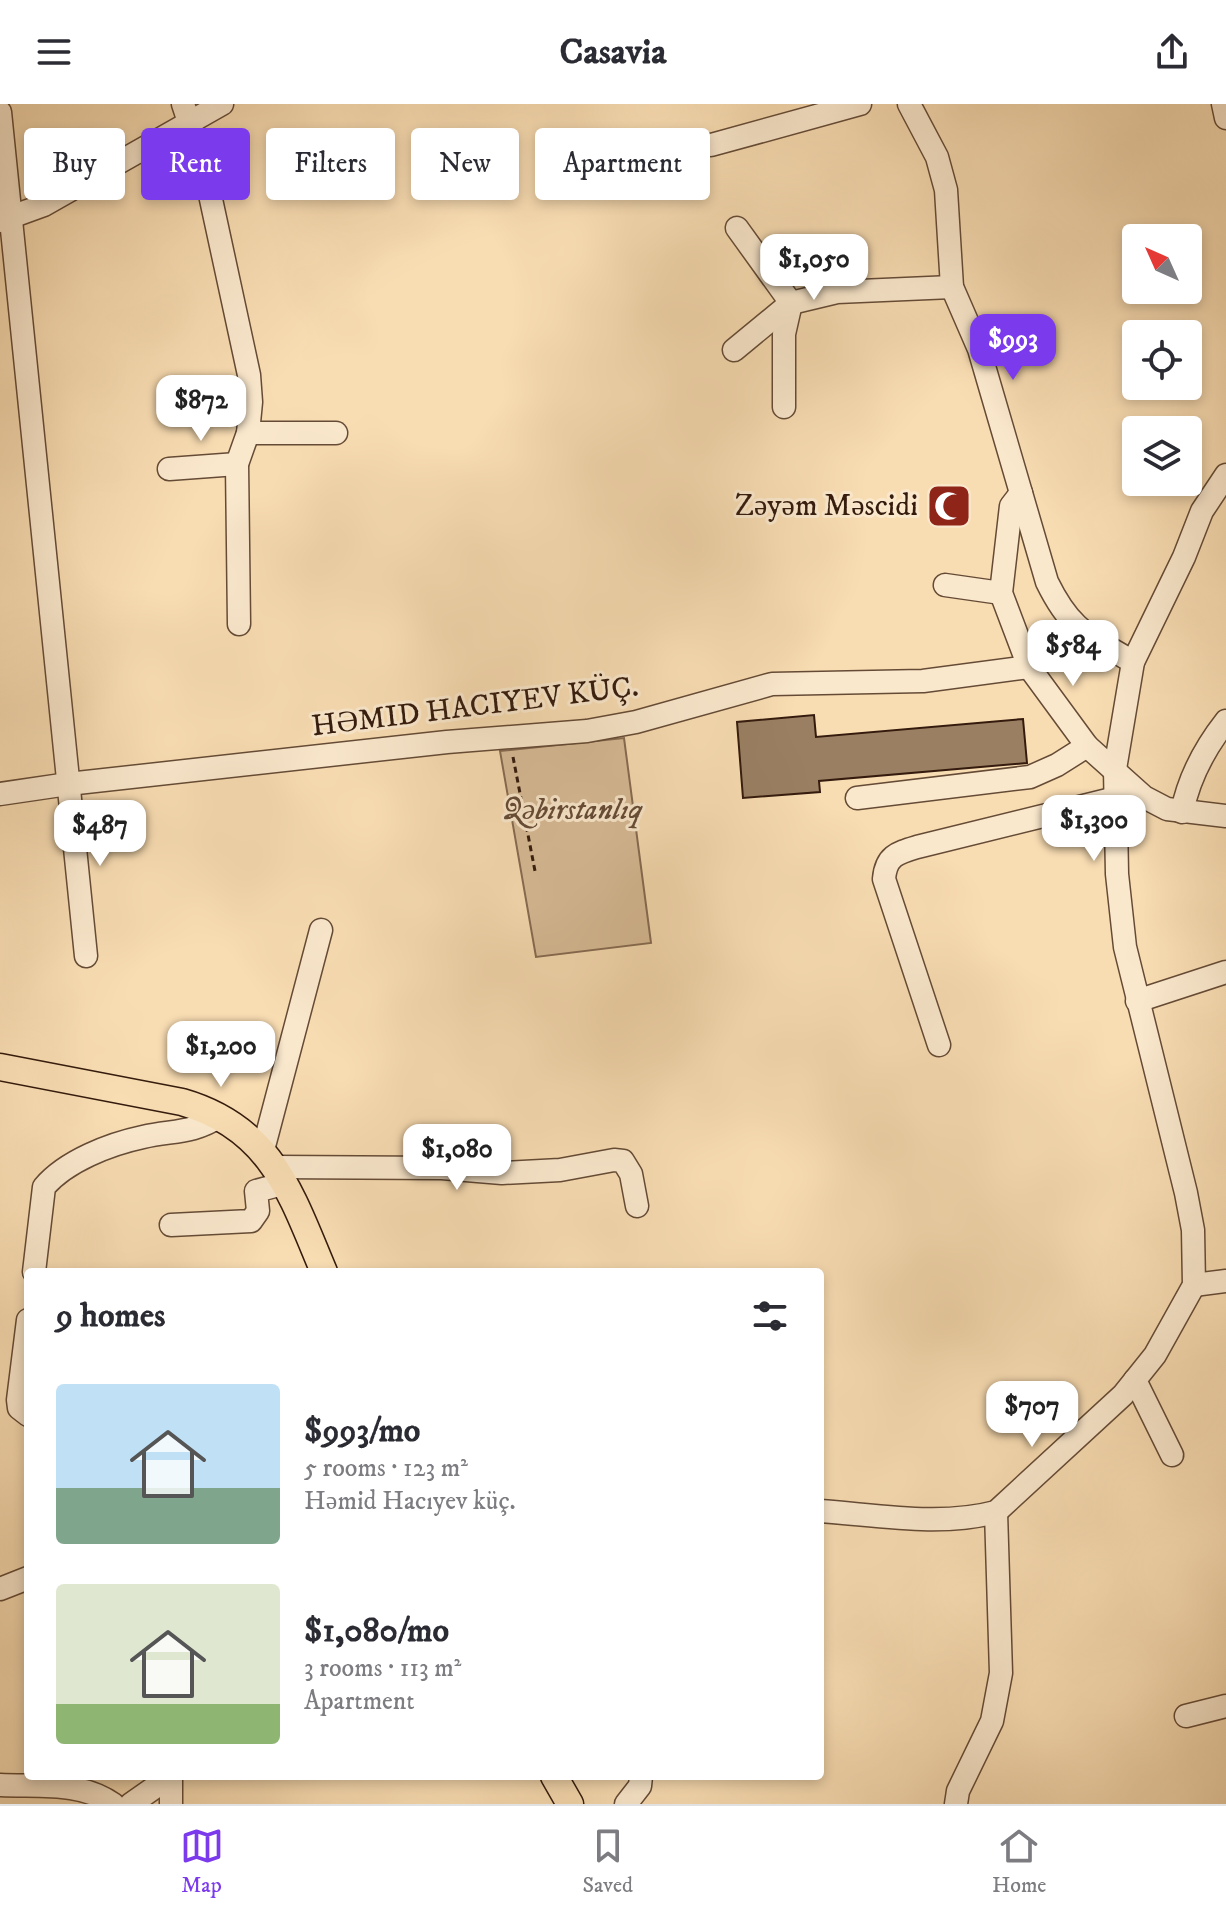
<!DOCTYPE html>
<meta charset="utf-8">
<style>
:root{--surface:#fff;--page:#f7f7f7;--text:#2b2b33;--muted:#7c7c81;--line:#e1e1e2;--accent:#7c3aed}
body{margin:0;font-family:"IM FELL DW Pica",serif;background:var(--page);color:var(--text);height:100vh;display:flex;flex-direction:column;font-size:30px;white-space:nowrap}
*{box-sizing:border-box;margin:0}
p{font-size:26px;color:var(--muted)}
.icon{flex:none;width:44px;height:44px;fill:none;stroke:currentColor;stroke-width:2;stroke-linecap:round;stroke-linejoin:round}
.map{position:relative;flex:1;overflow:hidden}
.panel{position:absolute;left:24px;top:1164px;width:800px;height:512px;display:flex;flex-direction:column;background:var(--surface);border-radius:8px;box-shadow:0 4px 12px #0003}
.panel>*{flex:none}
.top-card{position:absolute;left:24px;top:24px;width:800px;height:72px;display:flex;gap:16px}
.needle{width:52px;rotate:315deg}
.tools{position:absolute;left:1122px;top:120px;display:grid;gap:16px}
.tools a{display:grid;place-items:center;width:80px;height:80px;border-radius:8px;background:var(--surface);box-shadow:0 4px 12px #0003;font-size:40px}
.price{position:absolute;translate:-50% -68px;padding:0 18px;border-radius:16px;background:#fff;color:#222;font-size:26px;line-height:52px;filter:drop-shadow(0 2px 4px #0008)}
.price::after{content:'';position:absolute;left:50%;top:48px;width:24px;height:18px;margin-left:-12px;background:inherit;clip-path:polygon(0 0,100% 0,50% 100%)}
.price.current{background:var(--accent);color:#fff}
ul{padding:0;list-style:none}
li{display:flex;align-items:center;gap:24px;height:200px;padding:0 32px}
li span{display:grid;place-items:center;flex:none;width:224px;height:160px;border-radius:8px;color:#555}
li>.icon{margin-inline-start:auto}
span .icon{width:96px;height:96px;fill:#fffc;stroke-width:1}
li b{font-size:34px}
h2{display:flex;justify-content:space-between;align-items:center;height:96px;padding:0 32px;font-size:34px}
.chip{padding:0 28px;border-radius:8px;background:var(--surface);box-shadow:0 4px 12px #0003;font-size:28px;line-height:72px}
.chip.current{background:var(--accent);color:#fff}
header{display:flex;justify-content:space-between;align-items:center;height:104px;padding:0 32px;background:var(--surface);font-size:36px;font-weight:800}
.tab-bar{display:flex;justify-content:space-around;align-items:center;height:112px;border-top:2px solid var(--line);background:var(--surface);font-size:22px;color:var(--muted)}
.tab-bar a{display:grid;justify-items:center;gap:4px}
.tab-bar .current{color:var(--accent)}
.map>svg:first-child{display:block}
.green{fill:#d7bb96;stroke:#866b52;stroke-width:2}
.building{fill:#9a7f63;stroke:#341b0d;stroke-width:2}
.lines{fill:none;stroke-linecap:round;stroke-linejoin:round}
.minor-casing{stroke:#654b36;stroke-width:25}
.major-casing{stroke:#341b0d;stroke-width:29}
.path{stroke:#341b0d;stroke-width:3;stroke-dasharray:6 4;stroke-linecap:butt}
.minor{stroke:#fae8cd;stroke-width:22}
.major{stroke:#f8dcb2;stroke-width:26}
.labels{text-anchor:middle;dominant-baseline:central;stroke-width:6;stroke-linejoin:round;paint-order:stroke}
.poi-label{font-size:30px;fill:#341b0d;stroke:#fae8cd;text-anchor:end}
.street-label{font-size:30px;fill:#341b0d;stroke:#fae8cd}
.park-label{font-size:30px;font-style:italic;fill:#654b36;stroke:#fae8cd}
</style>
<header><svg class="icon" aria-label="menu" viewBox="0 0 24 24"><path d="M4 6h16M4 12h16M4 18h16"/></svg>Casavia<svg class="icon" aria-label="share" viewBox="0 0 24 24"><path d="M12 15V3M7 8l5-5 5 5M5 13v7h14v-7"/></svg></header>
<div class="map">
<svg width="1226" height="1700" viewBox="0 0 1226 1700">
<rect width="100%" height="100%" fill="#f8dcb2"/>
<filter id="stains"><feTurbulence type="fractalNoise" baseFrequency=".0025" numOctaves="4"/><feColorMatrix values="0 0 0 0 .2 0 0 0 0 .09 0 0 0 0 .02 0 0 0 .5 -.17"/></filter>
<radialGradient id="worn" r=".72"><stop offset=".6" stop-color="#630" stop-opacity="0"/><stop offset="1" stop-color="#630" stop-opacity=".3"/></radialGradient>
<path class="green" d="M624 634 651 839 536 853 500 647Z"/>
<path class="building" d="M814 611 816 633 1023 615 1027 659 819 677 820 688 743 694 737 618Z"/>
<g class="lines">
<g class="minor-casing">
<g id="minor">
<path d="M183 0 204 63 249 271 251 298 248 329 237 360 239 520"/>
<path d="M909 0 937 53 946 86 952 183 979 245 1047 478C1071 527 1088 531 1133 558"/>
<path d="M1223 0 1226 14"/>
<path d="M0 8 86 852"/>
<path d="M711 41 860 0"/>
<path d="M0 117 44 101 222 0"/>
<path d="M737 124 791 199 784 230V303"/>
<path d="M734 246 791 199 837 188 952 183"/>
<path d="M248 329H336"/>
<path d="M169 365 237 360"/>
<path d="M1021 389 1011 402 1001 489 1029 563 1087 642 1144 693 1167 705 1226 712"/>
<path d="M945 481 1001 489"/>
<path d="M0 690 68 680 447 638 587 627 636 618 772 580 923 577 1029 563"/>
<path d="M857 694 1030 673 1057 661 1087 642"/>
<path d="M1182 708C1189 673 1204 645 1226 617"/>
<path d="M1137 897 1226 868"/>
<path d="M939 941 884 775C886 752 897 749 917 743L1116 694"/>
<path d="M263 1046 321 826"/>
<path d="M276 1063 442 1064 502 1069 560 1066 614 1056 623 1057 631 1070 637 1102"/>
<path d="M171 1121 251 1117 258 1107 256 1087 286 1079"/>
<path d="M34 1168 44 1083C66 1057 110 1040 143 1033 174 1026 192 1030 220 1012"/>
<path d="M1194 1181 1226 1177"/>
<path d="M28 1216 18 1296 19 1304 28 1311"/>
<path d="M1135 1276 1172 1351"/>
<path d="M820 1407C877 1411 940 1423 996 1408L1123 1291 1155 1251 1194 1181 1193 1126 1186 1089 1125 843 1117 770 1115 665 1133 558 1184 453 1202 407 1226 371"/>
<path d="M0 1485 28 1474"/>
<path d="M1186 1612 1226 1602"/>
<path d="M0 1681C39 1683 80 1677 113 1700"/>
<path d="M131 1700 171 1672"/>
<path d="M171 1700V1672"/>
<path d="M626 1700 640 1682 641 1672"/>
<path d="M956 1700 958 1687 992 1617 1001 1569 996 1408"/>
</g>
</g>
<g class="major-casing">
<g id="major">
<path d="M0 963 182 998C272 1024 291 1090 324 1168"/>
<path d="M554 1672 570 1700"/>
</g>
</g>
<path class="path" d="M513 653 535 767"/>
<use href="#minor" class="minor"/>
<use href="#major" class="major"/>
</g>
<defs>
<g id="mosque-square" transform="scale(2.3)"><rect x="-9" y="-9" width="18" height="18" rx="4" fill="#8f2418" stroke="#fae8cd"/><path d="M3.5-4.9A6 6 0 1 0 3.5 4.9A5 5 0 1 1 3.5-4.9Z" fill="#fff"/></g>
</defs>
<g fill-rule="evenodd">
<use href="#mosque-square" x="949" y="402"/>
</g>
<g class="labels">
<g class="poi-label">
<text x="918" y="402">Zəyəm Məscidi</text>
</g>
<g class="street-label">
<text transform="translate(475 603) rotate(-7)">HƏMID HACIYEV KÜÇ.</text>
</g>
<g class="park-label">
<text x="572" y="706">Qəbirstanlıq</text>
</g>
</g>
<rect width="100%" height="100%" filter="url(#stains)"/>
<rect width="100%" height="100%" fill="url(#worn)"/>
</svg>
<div class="tools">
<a><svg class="needle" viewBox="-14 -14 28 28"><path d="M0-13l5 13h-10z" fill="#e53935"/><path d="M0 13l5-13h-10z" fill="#7c7c81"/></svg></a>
<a><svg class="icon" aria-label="locate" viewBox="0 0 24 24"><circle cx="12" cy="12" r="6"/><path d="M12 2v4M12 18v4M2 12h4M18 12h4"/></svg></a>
<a><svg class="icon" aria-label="layers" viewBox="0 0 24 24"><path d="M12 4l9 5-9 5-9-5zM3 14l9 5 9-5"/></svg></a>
</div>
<b class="price" style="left:814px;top:198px">$1,050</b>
<b class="price current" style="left:1013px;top:278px">$993</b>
<b class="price" style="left:201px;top:339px">$872</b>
<b class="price" style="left:1073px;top:584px">$584</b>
<b class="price" style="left:1094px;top:759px">$1,300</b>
<b class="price" style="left:100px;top:764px">$487</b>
<b class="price" style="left:221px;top:985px">$1,200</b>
<b class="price" style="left:457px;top:1088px">$1,080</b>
<b class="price" style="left:1032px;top:1345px">$707</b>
<div class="top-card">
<a class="chip">Buy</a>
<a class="chip current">Rent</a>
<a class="chip">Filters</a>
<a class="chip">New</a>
<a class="chip">Apartment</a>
</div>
<section class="panel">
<h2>9 homes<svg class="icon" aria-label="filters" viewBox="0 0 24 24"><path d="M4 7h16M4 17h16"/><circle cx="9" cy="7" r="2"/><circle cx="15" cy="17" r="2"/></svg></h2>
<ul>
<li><span style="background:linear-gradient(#bfe0f5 65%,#7fa58c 0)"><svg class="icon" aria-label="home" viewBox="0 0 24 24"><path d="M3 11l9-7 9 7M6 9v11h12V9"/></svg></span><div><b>$993/mo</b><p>5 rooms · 123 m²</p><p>Həmid Hacıyev küç.</p></div></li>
<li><span style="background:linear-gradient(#dfe7d0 75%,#8fb573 0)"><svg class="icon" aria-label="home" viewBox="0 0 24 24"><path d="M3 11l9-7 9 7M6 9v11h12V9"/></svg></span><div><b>$1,080/mo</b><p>3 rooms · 113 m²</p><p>Apartment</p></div></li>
</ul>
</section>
</div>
<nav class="tab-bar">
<a class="current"><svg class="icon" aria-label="map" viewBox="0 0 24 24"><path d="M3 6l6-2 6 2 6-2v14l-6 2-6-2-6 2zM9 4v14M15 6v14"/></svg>Map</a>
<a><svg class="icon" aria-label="saved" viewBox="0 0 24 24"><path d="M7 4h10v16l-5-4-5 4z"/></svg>Saved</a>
<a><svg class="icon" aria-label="home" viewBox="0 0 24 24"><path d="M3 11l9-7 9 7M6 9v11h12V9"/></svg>Home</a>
</nav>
